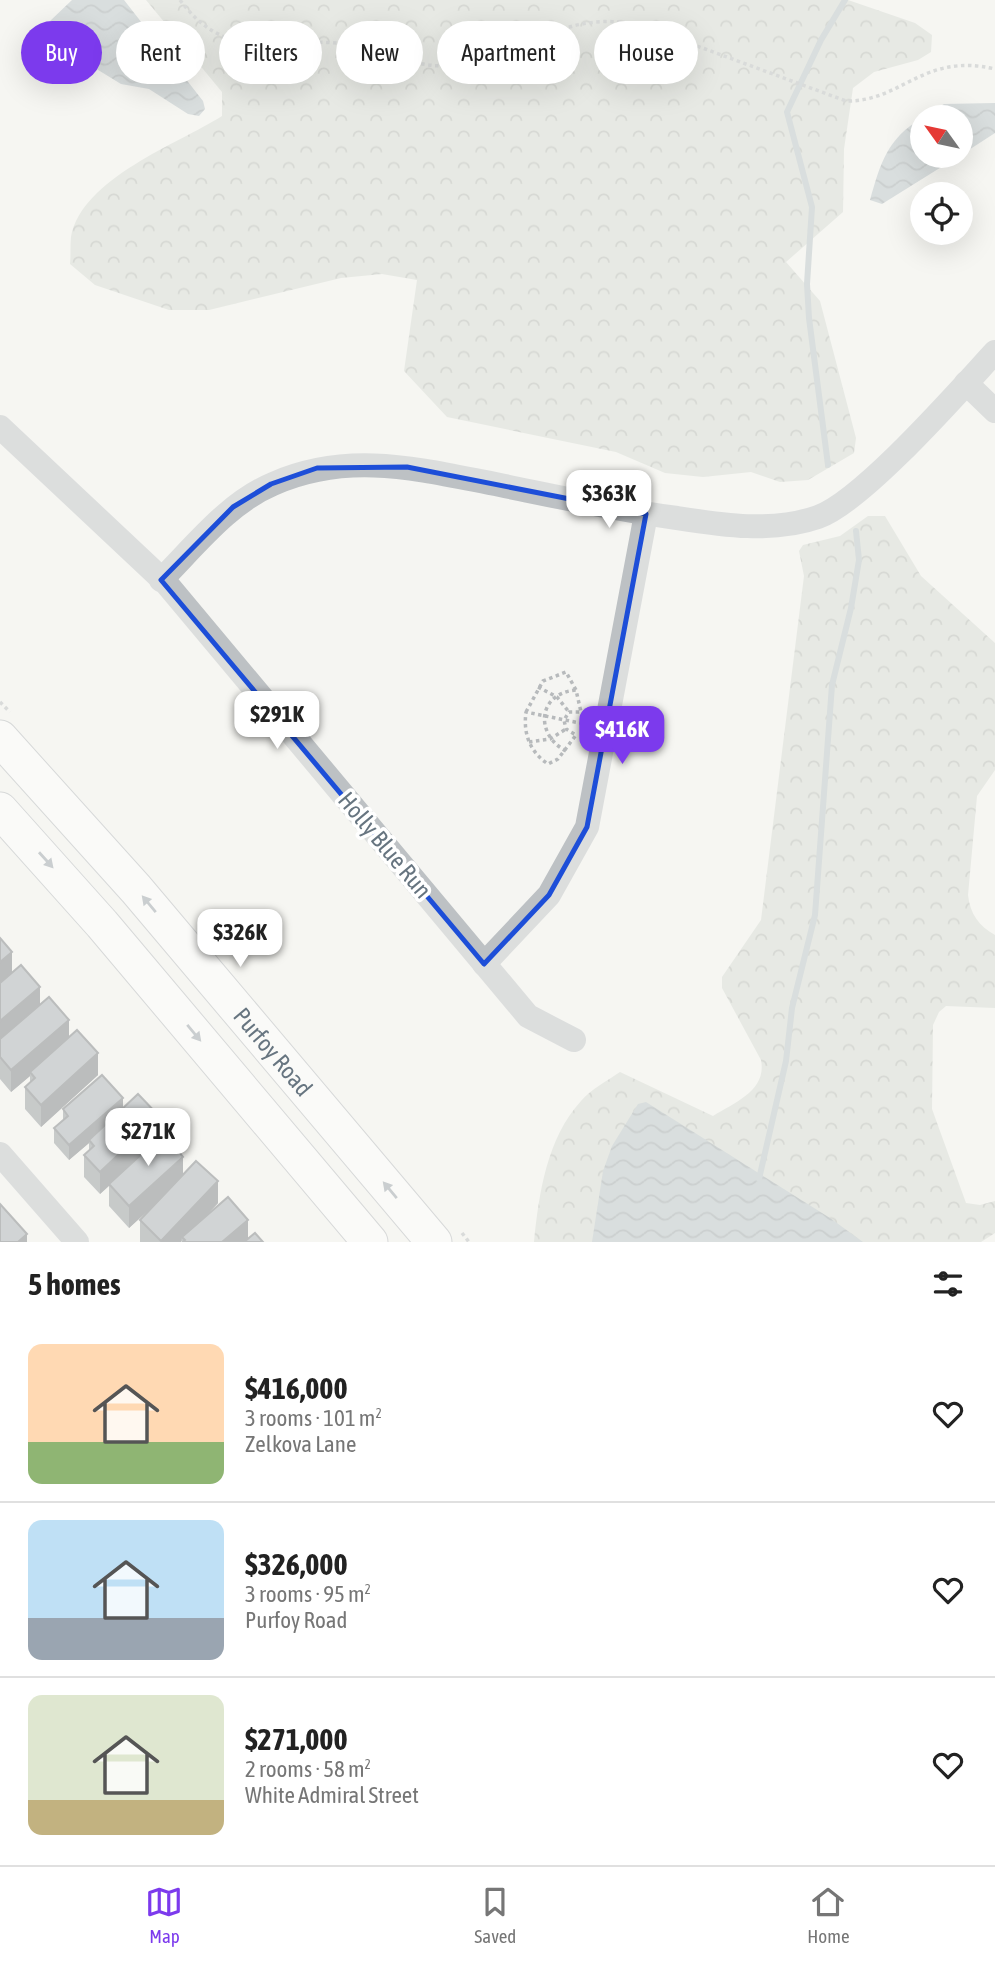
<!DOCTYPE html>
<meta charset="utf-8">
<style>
:root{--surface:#fff;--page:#f6f6f6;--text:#222;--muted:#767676;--line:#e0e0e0;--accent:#7c3aed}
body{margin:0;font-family:"Asap Condensed",sans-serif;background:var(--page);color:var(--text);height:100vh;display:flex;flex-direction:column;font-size:26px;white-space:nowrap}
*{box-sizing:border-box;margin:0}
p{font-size:23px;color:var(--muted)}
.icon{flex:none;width:38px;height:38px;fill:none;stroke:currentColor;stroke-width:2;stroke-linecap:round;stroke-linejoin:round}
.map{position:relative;height:1242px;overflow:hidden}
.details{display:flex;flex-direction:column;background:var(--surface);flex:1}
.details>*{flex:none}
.hud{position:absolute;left:21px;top:21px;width:954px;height:63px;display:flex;gap:14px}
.needle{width:46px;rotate:303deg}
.fabs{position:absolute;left:910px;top:105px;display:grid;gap:14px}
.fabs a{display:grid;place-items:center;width:63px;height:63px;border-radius:50%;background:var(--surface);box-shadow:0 7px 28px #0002;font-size:35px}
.price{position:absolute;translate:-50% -60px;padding:0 16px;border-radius:14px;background:#fff;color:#222;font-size:23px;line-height:46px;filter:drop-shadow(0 2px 4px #0008)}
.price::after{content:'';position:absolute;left:50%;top:42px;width:21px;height:16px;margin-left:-10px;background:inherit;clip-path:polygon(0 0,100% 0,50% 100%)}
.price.on{background:var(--accent);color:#fff}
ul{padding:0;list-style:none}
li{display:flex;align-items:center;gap:21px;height:175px;padding:0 28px}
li+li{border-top:2px solid var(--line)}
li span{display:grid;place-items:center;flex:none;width:196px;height:140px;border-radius:14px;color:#555}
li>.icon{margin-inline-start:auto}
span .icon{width:84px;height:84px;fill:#fffc;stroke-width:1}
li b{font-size:30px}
h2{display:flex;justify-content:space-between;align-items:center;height:84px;padding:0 28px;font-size:30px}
.pill{padding:0 24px;border-radius:32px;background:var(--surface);box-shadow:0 7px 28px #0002;font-size:24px;line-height:63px}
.pill.on{background:var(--accent);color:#fff}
.tabs{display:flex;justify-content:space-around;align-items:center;height:98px;border-top:2px solid var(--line);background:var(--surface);font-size:19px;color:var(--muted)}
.tabs a{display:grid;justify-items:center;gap:4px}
.tabs .on{color:var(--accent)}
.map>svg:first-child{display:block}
.forest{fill:url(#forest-crowns)}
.water{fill:url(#water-waves)}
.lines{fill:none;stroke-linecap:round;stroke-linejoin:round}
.stream{stroke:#b6c1c5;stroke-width:6}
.secondary-casing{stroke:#b2b6ba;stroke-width:37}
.path{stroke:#b7babc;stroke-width:3.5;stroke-dasharray:3.5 3.5;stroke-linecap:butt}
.street{stroke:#bdc1c4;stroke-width:24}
.secondary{stroke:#fff;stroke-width:35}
.wall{fill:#8e9498}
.shaded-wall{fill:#74787c}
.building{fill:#a5acb1;stroke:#74787c;stroke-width:2}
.oneway{fill:#959ea6}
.marked{fill:none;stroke:#1d4ed8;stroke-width:5;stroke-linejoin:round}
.labels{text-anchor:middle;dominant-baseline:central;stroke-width:7;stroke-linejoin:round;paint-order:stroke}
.street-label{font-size:24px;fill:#677580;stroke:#fff}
</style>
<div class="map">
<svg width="995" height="1242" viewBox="0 0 995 1242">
<defs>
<pattern id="forest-crowns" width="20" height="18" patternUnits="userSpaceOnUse" patternTransform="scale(1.75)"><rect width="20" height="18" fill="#d5dad2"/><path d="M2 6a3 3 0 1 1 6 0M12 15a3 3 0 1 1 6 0" fill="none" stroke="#b1b5b0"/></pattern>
<pattern id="water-waves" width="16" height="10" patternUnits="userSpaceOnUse" patternTransform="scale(1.75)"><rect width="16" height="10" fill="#b6c1c5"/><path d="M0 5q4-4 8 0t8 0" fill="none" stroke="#98a1a5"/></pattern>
</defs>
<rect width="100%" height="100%" fill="#f5f5f2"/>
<g class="forest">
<path d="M146 0H848L915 23 932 35 931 52 918 60 874 72 853 88 844 149 843 212 786 262 820 301 856 438 854 453 808 480 780 482 751 472 703 477 665 473 616 452 447 417 404 371 417 280 382 274 341 278 209 310H169L95 285 70 264C71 255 70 246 71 237 82 178 178 144 222 116V92Z"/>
<path d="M868 516H885L921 576 995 643V770L977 796 968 895C970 914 979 926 995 935V1008L946 1006 939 1012 933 1025 932 1109 966 1203 980 1205 995 1201V1233L981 1242H534C539 1193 547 1138 581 1101 591 1089 607 1081 620 1072L713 1116C736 1102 767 1090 761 1060L722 988V977L761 920 804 576 799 551 803 545 840 536Z"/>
</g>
<g class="water">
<path d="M72 0H124L203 101 205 109 199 116 188 114 149 89 121 84 59 46 50 37 49 22Z"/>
<path d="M995 103V133L961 155V117H923L944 104Z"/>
<path d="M922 118V156H959L882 204 870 200C881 162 887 139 922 118Z"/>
<path d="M646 1102 830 1218 863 1242H592L603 1171 612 1146 638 1104Z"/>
</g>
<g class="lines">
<g class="stream">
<path d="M828 465 809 318 807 284 812 207 787 112 821 40 845 0"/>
<path d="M759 1179 786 1061 792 1008 815 915 832 685 851 608 859 560 856 531"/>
</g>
<g class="secondary-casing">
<g id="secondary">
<path id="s1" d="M0 738 136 889 434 1242"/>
<path d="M0 810 102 924 370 1242"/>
</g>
</g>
<g class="path">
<path d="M180 0C198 24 216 37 245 43 283 44 324 39 362 46 394 53 420 70 454 65 524 54 568 7 643 26L846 101C902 102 923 52 995 69"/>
<path d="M538 687 557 697 569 712"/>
<path d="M0 702 10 712"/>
<path d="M526 712 543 681 566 672 576 690 581 712H569L564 720 566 729 576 735 558 759 548 764C530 752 523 734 526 712 545 716 565 720 585 724"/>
<path d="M529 742 550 739 566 729"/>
<path d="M566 751C534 734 538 693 576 690"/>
<path d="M462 1233 469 1242"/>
</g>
<g class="street">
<path d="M966 383 995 411"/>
<path d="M0 427 166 583 528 1016 574 1040"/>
<path d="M161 580C195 546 228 503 273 484 350 450 421 470 500 485 559 497 617 510 677 518 722 525 773 533 818 517 863 501 959 391 995 352"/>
<path d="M484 964 549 895 587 827 646 514"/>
<path d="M0 1154 77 1242"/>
</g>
<use href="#secondary" class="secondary"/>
</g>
<g class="wall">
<path d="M0 938 12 973 40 1005 69 1037 98 1075 41 1127 25 1109V1087L30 1083V1076L11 1092 0 1079Z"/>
<path d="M63 1109H123L181 1155 183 1175 218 1203 204 1218 248 1238 263 1242H182V1241L181 1242H140V1220L153 1206 129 1228 109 1206V1186L100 1194 84 1177V1155L89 1150V1143L69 1160 54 1143V1128L63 1121Z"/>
</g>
<g class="shaded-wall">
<path d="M12 952V974L0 984V962Z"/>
<path d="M40 987V1009L0 1043V1021Z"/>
<path d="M69 1020V1042L30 1072V1076L11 1092V1070Z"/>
<path d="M98 1053V1075L41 1127V1105Z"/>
<path d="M123 1098V1113L89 1140V1143L69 1160V1145Z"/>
<path d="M159 1116V1139L100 1194V1172Z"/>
<path d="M181 1141V1158L183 1157V1179L129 1228V1206L175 1147Z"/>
<path d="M218 1181V1203L184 1239 182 1237 181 1242H161V1241Z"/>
<path d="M248 1220V1242H222Z"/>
<path d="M27 1234V1242H18Z"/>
</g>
<g class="building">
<path d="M0 938 12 952 0 962Z"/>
<path d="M21 965 40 987 0 1021V983Z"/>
<path d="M49 997 69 1020 11 1070 0 1057V1039Z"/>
<path d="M77 1030 98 1053 41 1105 25 1087 35 1078 30 1072Z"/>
<path d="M102 1075 123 1098 69 1145 54 1128 68 1116 63 1109Z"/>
<path d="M138 1094 159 1116 100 1172 84 1155 94 1146 89 1140Z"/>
<path d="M170 1128 181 1141 175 1147 183 1157 129 1206 109 1184Z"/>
<path d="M196 1161 218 1181 161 1241 140 1220Z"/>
<path d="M228 1197 248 1220 222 1242H183L185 1240 182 1237Z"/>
<path d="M0 1204 27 1234 18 1242H0Z"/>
<path d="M255 1233 263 1242H244Z"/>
</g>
<defs><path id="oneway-solid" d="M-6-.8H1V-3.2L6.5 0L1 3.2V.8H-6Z" transform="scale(1.75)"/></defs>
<g class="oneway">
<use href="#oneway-solid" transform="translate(46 860) rotate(48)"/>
<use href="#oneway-solid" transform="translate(149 904) rotate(-130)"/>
<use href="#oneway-solid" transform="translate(194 1033) rotate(50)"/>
<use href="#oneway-solid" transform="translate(390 1190) rotate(-130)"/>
</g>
<path d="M0 0H995V1242H0ZM407 467 646 514 587 827 549 895 484 964 161 580 233 507 271 484 317 468Z" fill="#f5f5f2" fill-opacity=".55" fill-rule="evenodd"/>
<path class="marked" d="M407 467 646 514 587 827 549 895 484 964 161 580 233 507 271 484 317 468Z"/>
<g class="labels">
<g class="street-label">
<text transform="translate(385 845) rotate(50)">Holly Blue Run</text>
<text stroke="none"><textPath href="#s1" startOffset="416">Purfoy Road</textPath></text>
</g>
</g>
</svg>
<div class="fabs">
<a><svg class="needle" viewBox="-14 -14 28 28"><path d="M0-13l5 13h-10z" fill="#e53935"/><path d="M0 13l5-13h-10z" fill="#767676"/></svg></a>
<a><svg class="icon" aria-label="locate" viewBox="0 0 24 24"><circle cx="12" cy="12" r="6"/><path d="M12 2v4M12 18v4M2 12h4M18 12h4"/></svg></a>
</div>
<b class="price" style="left:609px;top:530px">$363K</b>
<b class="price" style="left:277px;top:751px">$291K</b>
<b class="price on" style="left:622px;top:766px">$416K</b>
<b class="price" style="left:240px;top:969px">$326K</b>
<b class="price" style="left:148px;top:1168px">$271K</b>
<div class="hud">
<a class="pill on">Buy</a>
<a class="pill">Rent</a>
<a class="pill">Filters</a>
<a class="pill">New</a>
<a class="pill">Apartment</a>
<a class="pill">House</a>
</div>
</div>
<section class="details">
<h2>5 homes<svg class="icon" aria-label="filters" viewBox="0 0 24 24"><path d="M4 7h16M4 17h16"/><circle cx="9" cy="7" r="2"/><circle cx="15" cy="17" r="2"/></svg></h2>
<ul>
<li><span style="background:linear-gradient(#ffd9b3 70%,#8fb573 0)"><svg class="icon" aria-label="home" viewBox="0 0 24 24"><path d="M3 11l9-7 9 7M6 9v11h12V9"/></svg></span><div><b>$416,000</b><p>3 rooms · 101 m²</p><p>Zelkova Lane</p></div><svg class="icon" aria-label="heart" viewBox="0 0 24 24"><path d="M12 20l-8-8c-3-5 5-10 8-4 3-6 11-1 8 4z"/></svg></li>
<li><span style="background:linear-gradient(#bfe0f5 70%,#9aa5b1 0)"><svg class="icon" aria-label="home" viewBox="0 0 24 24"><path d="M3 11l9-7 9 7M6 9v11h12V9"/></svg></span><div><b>$326,000</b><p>3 rooms · 95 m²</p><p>Purfoy Road</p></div><svg class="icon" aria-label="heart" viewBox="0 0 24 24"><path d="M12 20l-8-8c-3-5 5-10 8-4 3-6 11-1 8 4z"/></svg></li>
<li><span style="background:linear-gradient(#dfe7d0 75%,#c2b280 0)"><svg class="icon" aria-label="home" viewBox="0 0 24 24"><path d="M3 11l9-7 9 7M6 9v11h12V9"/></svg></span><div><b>$271,000</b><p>2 rooms · 58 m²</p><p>White Admiral Street</p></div><svg class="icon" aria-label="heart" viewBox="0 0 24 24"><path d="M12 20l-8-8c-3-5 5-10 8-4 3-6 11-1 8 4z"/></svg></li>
</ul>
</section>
<nav class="tabs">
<a class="on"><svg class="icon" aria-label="map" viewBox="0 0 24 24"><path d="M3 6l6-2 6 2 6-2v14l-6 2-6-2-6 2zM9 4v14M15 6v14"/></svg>Map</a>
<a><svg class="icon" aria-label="saved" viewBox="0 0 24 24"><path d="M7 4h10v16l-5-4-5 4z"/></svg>Saved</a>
<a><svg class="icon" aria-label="home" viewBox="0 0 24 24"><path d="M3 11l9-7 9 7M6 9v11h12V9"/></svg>Home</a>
</nav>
